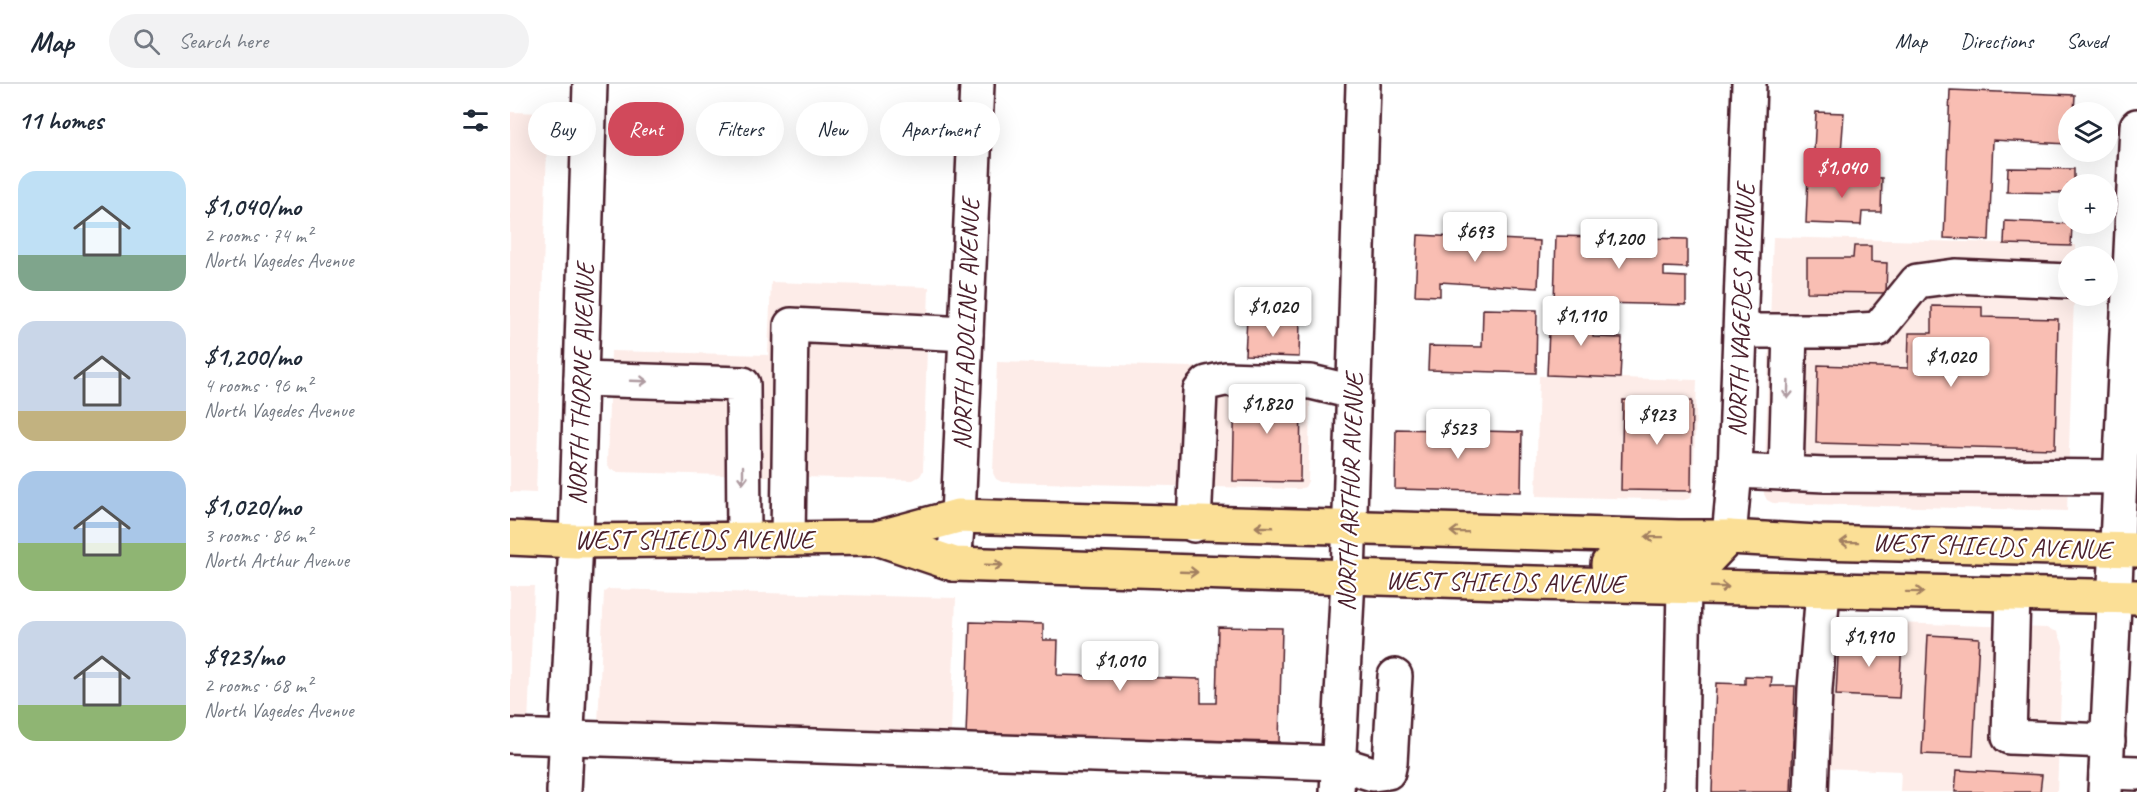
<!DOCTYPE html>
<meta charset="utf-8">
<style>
:root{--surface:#fff;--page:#f2f2f3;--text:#1f2937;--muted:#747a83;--line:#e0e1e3;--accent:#d1495b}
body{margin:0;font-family:Caveat,sans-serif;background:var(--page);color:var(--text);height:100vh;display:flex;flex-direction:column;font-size:22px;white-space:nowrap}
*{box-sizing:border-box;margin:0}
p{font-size:20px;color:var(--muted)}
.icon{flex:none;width:33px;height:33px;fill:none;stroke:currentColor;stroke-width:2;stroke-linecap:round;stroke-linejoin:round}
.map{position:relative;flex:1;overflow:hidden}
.panel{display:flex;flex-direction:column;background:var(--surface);width:510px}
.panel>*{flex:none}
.hud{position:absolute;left:18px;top:18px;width:570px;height:54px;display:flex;gap:12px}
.buttons{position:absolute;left:1548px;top:18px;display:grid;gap:12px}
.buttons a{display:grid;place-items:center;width:60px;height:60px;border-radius:50%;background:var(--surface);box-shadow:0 6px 24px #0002;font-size:30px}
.price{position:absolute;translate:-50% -51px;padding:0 14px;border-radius:6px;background:#fff;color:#222;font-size:20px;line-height:39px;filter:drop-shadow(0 2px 3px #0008)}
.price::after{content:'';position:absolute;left:50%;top:36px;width:18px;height:14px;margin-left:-9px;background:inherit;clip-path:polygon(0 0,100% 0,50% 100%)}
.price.selected{background:var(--accent);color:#fff}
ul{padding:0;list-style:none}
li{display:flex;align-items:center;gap:18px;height:150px;padding:0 18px}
li span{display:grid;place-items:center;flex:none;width:168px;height:120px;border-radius:18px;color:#555}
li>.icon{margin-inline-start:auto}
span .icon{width:72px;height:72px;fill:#fffc;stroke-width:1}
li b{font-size:26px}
h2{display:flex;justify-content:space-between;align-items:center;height:72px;padding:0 18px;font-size:26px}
.chip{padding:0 21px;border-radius:27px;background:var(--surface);box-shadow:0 6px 24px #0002;font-size:21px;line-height:54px}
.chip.selected{background:var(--accent);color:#fff}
header{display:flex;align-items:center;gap:36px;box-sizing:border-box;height:84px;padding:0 30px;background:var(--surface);border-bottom:2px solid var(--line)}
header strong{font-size:28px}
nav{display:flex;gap:33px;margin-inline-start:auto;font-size:21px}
.search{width:420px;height:54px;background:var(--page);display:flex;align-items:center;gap:15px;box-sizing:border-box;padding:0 21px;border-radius:33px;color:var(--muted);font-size:22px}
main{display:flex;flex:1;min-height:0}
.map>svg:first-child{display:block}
.built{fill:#fdece8}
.building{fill:#f9beb3;stroke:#4a1f2b;stroke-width:1.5}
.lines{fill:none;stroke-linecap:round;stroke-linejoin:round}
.minor-casing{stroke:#4a1f2b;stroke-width:38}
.major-casing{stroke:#4a1f2b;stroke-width:38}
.minor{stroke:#fff;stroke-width:33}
.major{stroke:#fbdf96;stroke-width:33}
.oneway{stroke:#ae9aa0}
.oneway2{stroke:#a27f60}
.labels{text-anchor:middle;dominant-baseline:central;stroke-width:4.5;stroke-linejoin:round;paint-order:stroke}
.street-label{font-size:26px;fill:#4a1f2b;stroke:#fff}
</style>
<header>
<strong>Map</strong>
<div class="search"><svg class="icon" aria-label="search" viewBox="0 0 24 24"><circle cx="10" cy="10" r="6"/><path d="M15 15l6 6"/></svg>Search here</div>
<nav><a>Map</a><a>Directions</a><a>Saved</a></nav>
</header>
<main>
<section class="panel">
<h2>11 homes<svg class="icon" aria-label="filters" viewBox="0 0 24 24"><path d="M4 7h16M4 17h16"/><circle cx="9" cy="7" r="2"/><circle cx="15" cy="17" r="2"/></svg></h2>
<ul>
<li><span style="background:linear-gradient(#bfe0f5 70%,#7fa58c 0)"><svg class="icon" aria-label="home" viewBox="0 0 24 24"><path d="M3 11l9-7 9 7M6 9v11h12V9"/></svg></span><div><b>$1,040/mo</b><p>2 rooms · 74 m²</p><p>North Vagedes Avenue</p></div></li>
<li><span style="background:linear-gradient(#c9d6e8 75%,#c2b280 0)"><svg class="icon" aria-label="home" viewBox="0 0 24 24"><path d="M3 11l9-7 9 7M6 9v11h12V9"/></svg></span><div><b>$1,200/mo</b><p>4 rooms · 96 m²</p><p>North Vagedes Avenue</p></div></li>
<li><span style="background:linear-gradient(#a9c7e8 60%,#8fb573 0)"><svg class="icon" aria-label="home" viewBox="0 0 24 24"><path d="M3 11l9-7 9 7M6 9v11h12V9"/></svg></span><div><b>$1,020/mo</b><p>3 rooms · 86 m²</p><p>North Arthur Avenue</p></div></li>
<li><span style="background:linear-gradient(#c9d6e8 70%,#8fb573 0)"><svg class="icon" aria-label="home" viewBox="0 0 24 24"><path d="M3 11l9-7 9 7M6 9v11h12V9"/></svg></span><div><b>$923/mo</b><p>2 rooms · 68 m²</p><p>North Vagedes Avenue</p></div></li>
</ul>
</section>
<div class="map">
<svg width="1627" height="708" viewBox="0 0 1627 708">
<rect width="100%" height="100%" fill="#fff"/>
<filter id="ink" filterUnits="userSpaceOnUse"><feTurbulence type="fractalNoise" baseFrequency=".0167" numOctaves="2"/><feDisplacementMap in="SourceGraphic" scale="12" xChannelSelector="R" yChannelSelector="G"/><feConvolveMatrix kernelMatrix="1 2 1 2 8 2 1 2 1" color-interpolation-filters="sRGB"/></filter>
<g filter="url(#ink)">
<g class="built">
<path d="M0 28 38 29 26 409 0 408Z"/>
<path d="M1263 153 1566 161V172H1558V212H1564L1557 427 1263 419 1257 416 1254 410Z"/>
<path d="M261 198 419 203 413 387 410 392 403 396 107 388 100 385 97 379 101 267 258 271Z"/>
<path d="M487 278 801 286 798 397 795 403 789 405 492 398 486 395 483 389Z"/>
<path d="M1029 292 1187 296 1183 407 1180 414 1174 416 1026 412Z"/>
<path d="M0 502H24L18 640H0Z"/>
<path d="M99 505 446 514 441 649 88 640 94 508Z"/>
<path d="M1322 537 1537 544 1548 548 1553 561 1547 708H1390L1391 687 1315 684Z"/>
</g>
<g class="building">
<path d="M1440 6 1565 11 1564 28H1558V60L1483 56 1479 156 1434 154Z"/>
<path d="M1306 28 1334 29 1331 69 1304 67Z"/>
<path d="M1498 84 1564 85V100H1558V109L1497 108Z"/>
<path d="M1298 91 1372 94 1371 128H1352L1351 141 1296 139Z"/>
<path d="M1495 137 1562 140 1561 162 1494 160Z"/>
<path d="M908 151 1030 157 1028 204 930 198V212L905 211Z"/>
<path d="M1046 152 1177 155V184L1154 183V192L1176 193V221L1044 218Z"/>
<path d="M1344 162H1361V178L1377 179 1376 209 1297 208V174H1343Z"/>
<path d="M1422 222 1472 223V233L1548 235 1545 365 1306 359 1308 281 1398 284 1399 249H1422Z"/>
<path d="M1040 224 1084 226 1083 253 1112 254 1110 294 1037 291Z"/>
<path d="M973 225 1027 226 1026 289 918 286 919 262 972 263Z"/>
<path d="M737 234 790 236 789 273 735 271Z"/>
<path d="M725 303 791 305 790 398 723 397Z"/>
<path d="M1113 316 1182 317 1181 407 1111 406Z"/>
<path d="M886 345 1012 348 1011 408 885 405Z"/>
<path d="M460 538 533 540V556H548L547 591 691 595V619H706L708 543 772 544 769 658 456 651Z"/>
<path d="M1418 551 1469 554 1463 672 1412 670Z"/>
<path d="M1329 554 1392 557 1389 614 1326 611Z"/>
<path d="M1235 592 1262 593 1261 602H1285L1281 708H1202L1206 599 1235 600Z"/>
<path d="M1447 686 1532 691 1530 708H1445Z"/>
</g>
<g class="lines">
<g class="minor-casing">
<g id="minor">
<path d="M1230 247H1334L1368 245 1407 197 1445 192 1558 197"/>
<path d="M71 295 233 300 234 455"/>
<path d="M1225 387 1315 391 1610 393"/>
<path d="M1276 390 1280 247"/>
<path d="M684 441 690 307 697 299 715 295 801 298 843 308"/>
<path d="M1219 453 1225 387 1239 0"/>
<path d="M278 455 281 241 456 250"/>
<path d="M444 480 448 432 467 0"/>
<path d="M1503 510 1499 653 1598 657"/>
<path d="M0 652 828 679 863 690 878 688 880 679 885 592"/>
<path d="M1596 688 1627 689"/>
<path d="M54 708 66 457 80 0"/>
<path d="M827 708 838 494 853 0"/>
<path d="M1170 708 1174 502"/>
<path d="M1301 708 1305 605 1313 506"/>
<path d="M1595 708 1627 42"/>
</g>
</g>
<g class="major-casing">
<g id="major">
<path d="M0 454 66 457 367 454 448 432 1168 453H1219L1307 458 1627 466"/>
<path d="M367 454 444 480 1024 499 1627 513"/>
<path d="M1098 480 1197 476 1219 453"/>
</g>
</g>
<use href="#minor" class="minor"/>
<use href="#major" class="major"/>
</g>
<defs><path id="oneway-shaft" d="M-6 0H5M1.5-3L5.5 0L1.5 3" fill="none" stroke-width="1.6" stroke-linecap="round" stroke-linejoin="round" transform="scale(1.5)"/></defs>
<g class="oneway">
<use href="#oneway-shaft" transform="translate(129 297) rotate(2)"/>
<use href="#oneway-shaft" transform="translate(1278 306) rotate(92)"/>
<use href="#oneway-shaft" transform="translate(233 391) rotate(90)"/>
</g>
<g class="oneway2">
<use href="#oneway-shaft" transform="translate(754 443) rotate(-178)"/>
<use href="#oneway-shaft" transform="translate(949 448) rotate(-179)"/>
<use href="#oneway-shaft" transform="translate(1144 453) rotate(-179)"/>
<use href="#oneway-shaft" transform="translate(1339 458) rotate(-179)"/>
<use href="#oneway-shaft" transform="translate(484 481) rotate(2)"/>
<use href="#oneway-shaft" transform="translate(679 488) rotate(2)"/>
<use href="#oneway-shaft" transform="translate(1210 503) rotate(2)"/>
<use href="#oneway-shaft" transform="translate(1405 508) rotate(1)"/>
</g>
</g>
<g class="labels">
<g class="street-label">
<text transform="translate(1231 226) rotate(-88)">NORTH VAGEDES AVENUE</text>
<text transform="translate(456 240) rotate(-88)">NORTH ADOLINE AVENUE</text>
<text transform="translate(71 300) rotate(-88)">NORTH THORNE AVENUE</text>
<text transform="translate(840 408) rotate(-88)">NORTH ARTHUR AVENUE</text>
<text x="184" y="455">WEST SHIELDS AVENUE</text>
<text transform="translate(1482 462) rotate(2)">WEST SHIELDS AVENUE</text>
<text transform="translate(995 498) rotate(1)">WEST SHIELDS AVENUE</text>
</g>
</g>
</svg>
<div class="buttons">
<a><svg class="icon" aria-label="layers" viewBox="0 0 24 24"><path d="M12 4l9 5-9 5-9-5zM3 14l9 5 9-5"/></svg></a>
<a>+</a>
<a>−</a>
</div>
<b class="price selected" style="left:1332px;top:115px">$1,040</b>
<b class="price" style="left:965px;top:179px">$693</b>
<b class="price" style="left:1109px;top:186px">$1,200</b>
<b class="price" style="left:763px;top:254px">$1,020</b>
<b class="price" style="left:1071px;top:263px">$1,110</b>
<b class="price" style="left:1441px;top:304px">$1,020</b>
<b class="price" style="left:757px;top:351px">$1,820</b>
<b class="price" style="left:1147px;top:362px">$923</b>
<b class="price" style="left:948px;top:376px">$523</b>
<b class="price" style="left:1359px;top:584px">$1,910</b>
<b class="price" style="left:610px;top:608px">$1,010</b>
<div class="hud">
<a class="chip">Buy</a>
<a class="chip selected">Rent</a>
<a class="chip">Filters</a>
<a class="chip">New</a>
<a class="chip">Apartment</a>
</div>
</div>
</main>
